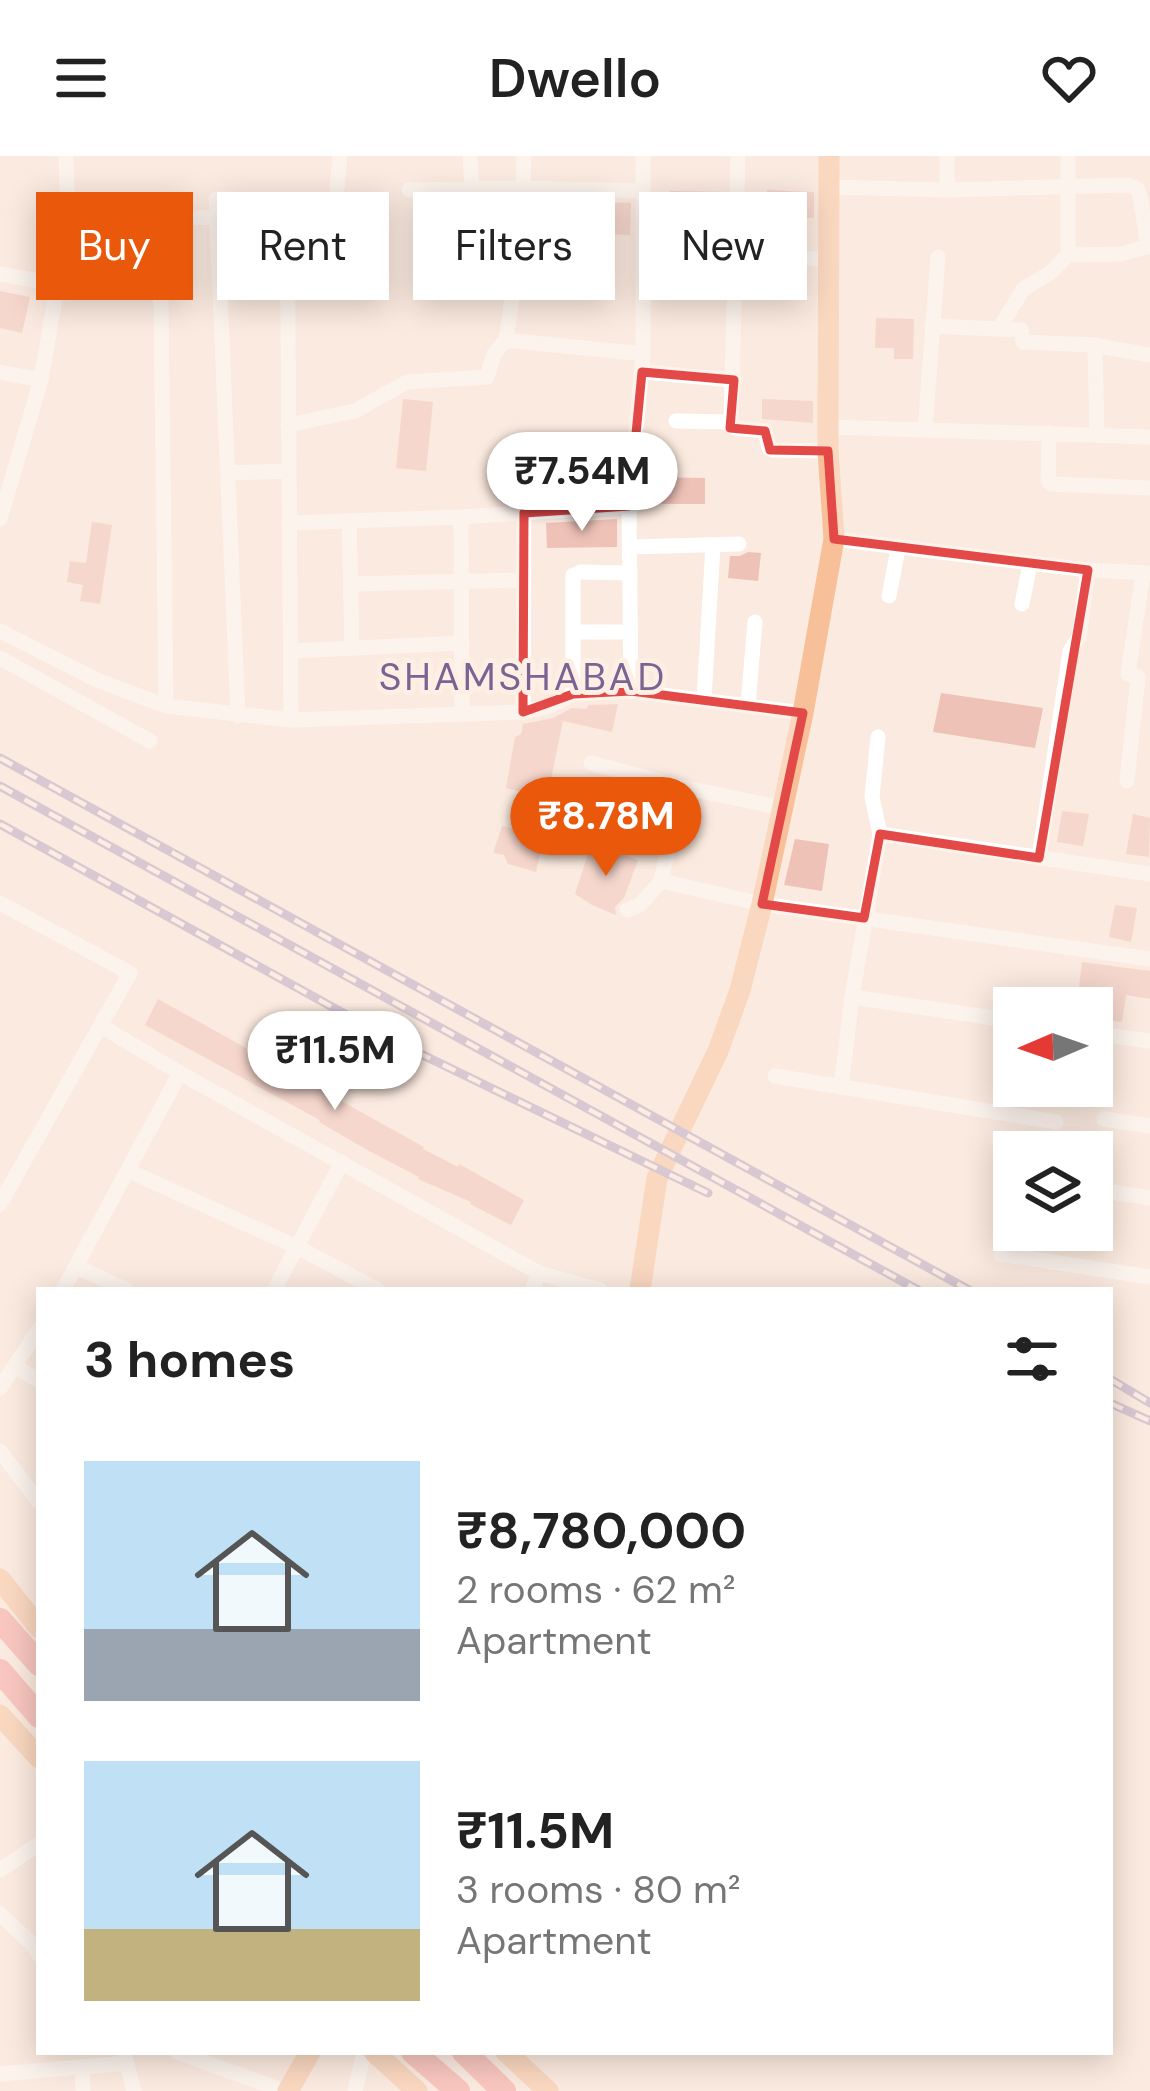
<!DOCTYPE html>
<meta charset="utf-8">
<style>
:root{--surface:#fff;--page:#f2f2f2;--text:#222;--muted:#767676;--accent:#ea580c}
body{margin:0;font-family:"DM Sans",sans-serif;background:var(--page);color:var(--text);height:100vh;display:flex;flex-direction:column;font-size:45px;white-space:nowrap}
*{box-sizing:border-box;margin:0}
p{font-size:39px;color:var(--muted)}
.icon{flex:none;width:66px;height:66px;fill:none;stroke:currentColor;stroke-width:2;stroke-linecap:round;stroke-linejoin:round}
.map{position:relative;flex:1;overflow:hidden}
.details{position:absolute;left:36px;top:1131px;width:1077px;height:768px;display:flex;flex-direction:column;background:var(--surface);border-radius:0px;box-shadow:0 6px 30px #0003}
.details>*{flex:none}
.hud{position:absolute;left:36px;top:36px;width:1080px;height:108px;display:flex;gap:24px}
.needle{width:78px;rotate:268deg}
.buttons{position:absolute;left:993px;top:831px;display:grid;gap:24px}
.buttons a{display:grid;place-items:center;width:120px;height:120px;border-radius:0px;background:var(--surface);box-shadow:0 6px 30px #0003;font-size:60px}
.price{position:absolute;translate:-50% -102px;padding:0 27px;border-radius:42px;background:#fff;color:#222;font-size:39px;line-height:78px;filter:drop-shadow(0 3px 6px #0008)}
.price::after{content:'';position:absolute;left:50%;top:72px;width:36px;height:27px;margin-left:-18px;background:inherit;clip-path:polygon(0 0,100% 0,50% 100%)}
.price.current{background:var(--accent);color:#fff}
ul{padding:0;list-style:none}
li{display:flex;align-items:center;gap:36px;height:300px;padding:0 48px}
li span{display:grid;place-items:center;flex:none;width:336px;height:240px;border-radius:0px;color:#555}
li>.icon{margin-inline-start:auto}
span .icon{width:144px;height:144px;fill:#fffc;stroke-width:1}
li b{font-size:51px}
h2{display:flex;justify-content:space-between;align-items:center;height:144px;padding:0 48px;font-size:51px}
.chip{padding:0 42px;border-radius:0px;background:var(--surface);box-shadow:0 6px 30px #0003;font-size:42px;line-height:108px}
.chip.current{background:var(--accent);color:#fff}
header{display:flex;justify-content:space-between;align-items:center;height:156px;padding:0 48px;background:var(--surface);font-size:54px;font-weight:600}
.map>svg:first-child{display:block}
.building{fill:#efc2b8}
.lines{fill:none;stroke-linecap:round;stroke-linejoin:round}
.minor{stroke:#fff;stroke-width:15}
.major{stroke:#f8c099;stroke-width:21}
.highway{stroke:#f49c97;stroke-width:24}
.rail-casing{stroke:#aba0c3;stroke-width:9}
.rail{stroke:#feefe5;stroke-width:4.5;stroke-dasharray:14;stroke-linecap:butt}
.marked{fill:none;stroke:#e24947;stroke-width:9;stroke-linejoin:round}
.labels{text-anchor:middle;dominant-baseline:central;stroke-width:10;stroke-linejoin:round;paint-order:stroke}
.quarter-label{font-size:39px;letter-spacing:3px;fill:#796494;stroke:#feefe5}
</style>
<header><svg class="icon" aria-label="menu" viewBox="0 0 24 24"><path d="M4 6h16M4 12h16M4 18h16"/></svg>Dwello<svg class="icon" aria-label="heart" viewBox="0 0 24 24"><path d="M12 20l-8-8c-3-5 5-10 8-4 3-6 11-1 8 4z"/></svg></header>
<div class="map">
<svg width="1150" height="1935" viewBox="0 0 1150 1935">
<rect width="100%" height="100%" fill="#fbeadf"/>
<g class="building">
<path d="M767 34 814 36V62L766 60Z"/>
<path d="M670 35 725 36 724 57H670Z"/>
<path d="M594 46 631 47 630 79 593 78Z"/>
<path d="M0 135 30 141 22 177 0 172Z"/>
<path d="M876 162 914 163 913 203H894V192H875Z"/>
<path d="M403 243 433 246 426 315 396 312Z"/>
<path d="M762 243 813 245V267L762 263Z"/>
<path d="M644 321 705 322V348H641Z"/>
<path d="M617 363V391L547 392 546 367Z"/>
<path d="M92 366 112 369 100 448 80 445 83 429 67 426 70 405 86 407Z"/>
<path d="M748 396 761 397 758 425 728 422 730 400H740Z"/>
<path d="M941 537 1043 552 1035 592 933 576Z"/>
<path d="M618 548 612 576 563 565 547 642 506 632 515 581 521 578 523 568 553 562 572 552 587 553 588 549Z"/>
<path d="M573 645 604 657 598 680 566 670Z"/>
<path d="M1062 655 1089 658 1083 690 1057 686Z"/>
<path d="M1133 658 1150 662 1149 701 1126 698Z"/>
<path d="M502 670 544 679 536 716 508 708 504 699 493 697Z"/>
<path d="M795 683 829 688 822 735 784 729Z"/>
<path d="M614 695 638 704 624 742 615 751 616 759 592 749 575 738 588 698Z"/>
<path d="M1115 749 1137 752 1131 786 1109 781Z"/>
<path d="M1082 806 1150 815V843L1126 839 1122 866 1101 863 1105 836 1079 831Z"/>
<path d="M158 843 424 991 423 993 458 1011 459 1008 524 1044 511 1069 470 1048 471 1046 418 1023 419 1021 369 995 319 966 320 964 145 869Z"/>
</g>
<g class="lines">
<g class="minor">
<path d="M470 0 474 71 477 77 521 79"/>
<path d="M947 0V34"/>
<path d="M1068 0V99"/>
<path d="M830 31 947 34 1127 29 1138 33 1140 40 1148 91"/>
<path d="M337 33 340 0"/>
<path d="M409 34 524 32 643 35"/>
<path d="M160 64 166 550"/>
<path d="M68 67 217 61"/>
<path d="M737 101 828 103"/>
<path d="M0 118 56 128"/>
<path d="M932 170 999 173 1023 133 1050 117 1068 99 1121 98 1150 90"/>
<path d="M999 173 1021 174 1023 186 1093 189 1150 199"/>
<path d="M506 184 643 198"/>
<path d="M1095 189 1097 279"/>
<path d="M0 216 41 224"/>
<path d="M642 216 734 224"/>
<path d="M676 265 731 266 735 272 765 275 769 292 773 294 828 295"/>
<path d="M731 266 738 0"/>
<path d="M288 269 355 255 407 226 487 221 494 198 506 184 521 79 524 0"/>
<path d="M829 271 1150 281"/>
<path d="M925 274 938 101"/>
<path d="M1049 277 1048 325 1051 328 1150 332"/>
<path d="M229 317 288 315"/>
<path d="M461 361 462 558"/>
<path d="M0 363 41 224 68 67 66 0"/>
<path d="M349 365 352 492"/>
<path d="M289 367 461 361 629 350"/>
<path d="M834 383 1088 414 1150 417"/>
<path d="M630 391 739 388"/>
<path d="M580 416 630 417"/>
<path d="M573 419V538"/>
<path d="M351 428 523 424"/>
<path d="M889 440 898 393"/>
<path d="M1022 448 1030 408"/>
<path d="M0 475 99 525 166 550 291 564 523 556 550 550 573 538 631 535 803 557"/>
<path d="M581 476H629"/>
<path d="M291 495 462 487"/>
<path d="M0 502 150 585"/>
<path d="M631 535 629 350 643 198V0"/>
<path d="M704 543 713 389"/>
<path d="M748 549 755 466"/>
<path d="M523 556 524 357"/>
<path d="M238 560 216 43 287 44 291 564"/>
<path d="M878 581 872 641 880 678 852 841 1014 865"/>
<path d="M591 607 681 631"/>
<path d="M1127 625 1138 521 1128 518 1143 417"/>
<path d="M783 652 681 631 661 725 762 748 1150 803"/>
<path d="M880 678 1150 718"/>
<path d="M1039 702 1070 495 1079 481 1088 414"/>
<path d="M0 747 130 817 0 1048"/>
<path d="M627 754 640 749 661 725"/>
<path d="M101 870 180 917 539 1117 600 1134"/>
<path d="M1092 877 1150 885"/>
<path d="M775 920 1056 966"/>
<path d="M841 931 852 841"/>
<path d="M1104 963 1150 970"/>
<path d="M129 1015 297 1091 378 1134"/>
<path d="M1092 1033 1150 1042"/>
<path d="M1001 1098 1150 1121"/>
<path d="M77 1111 127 1134"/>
<path d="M63 1134 180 917"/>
<path d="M274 1134 342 1006"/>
<path d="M532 1134 539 1117"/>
<path d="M15 1211 39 1224"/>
<path d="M0 1232 39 1173"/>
<path d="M0 1295 39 1346"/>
<path d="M0 1714 39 1688"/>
<path d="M0 1758 34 1790 39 1799"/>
<path d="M124 1896 134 1935"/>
<path d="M177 1896 284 1935"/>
<path d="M82 1912 83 1935"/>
<path d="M0 1918 127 1907"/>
<path d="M355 1935 364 1896"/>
</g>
<g class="major">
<path d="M640 1134 657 1022 718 895 740 834 762 748 803 557 834 383 828 295 829 0"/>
<path d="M0 1423 39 1472"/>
<path d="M0 1559 39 1602"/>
<path d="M374 1896 417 1935"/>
<path d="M506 1896 548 1935"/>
<path d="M288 1935 310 1896"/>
</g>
<g class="highway">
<path d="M0 1464 39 1508"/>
<path d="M0 1515 39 1560"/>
<path d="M413 1896 458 1935"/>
<path d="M464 1896 504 1935"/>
</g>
<g class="rail-casing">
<g id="rail">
<path d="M0 602 969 1134"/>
<path d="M0 630 918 1134"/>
<path d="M0 668 394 885 708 1037"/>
<path d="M1110 1223 1150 1247"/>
<path d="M1110 1247 1150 1265"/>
</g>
</g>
<use href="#rail" class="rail"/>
</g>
<path d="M0 0H1150V1935H0ZM642 216 734 224 730 272 765 275 770 294 828 295 834 383 1088 414 1039 702 880 678 864 762 762 748 803 557 631 535 573 538 523 556 524 357 629 350Z" fill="#fbeadf" fill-opacity=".55" fill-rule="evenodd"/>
<path class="marked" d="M642 216 734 224 730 272 765 275 770 294 828 295 834 383 1088 414 1039 702 880 678 864 762 762 748 803 557 631 535 573 538 523 556 524 357 629 350Z"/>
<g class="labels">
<g class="quarter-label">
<text x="523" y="520">SHAMSHABAD</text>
</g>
</g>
</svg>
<div class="buttons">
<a><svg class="needle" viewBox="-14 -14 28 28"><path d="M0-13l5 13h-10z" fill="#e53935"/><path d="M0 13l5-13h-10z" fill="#767676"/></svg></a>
<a><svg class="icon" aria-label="layers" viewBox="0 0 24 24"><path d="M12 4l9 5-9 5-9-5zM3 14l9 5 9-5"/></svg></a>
</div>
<b class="price" style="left:582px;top:378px">₹7.54M</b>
<b class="price current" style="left:606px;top:723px">₹8.78M</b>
<b class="price" style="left:335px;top:957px">₹11.5M</b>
<div class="hud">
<a class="chip current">Buy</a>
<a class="chip">Rent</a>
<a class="chip">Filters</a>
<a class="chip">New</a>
</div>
<section class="details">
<h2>3 homes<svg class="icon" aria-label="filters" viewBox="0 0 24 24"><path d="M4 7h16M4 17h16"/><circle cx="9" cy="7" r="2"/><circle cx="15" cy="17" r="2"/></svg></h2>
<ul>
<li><span style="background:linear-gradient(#bfe0f5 70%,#9aa5b1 0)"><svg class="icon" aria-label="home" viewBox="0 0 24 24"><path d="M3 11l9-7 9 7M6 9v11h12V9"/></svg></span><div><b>₹8,780,000</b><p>2 rooms · 62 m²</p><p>Apartment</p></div></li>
<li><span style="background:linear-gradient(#bfe0f5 70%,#c2b280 0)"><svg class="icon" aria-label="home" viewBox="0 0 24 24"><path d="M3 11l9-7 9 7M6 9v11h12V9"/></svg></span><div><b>₹11.5M</b><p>3 rooms · 80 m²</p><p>Apartment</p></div></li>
</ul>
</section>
</div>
